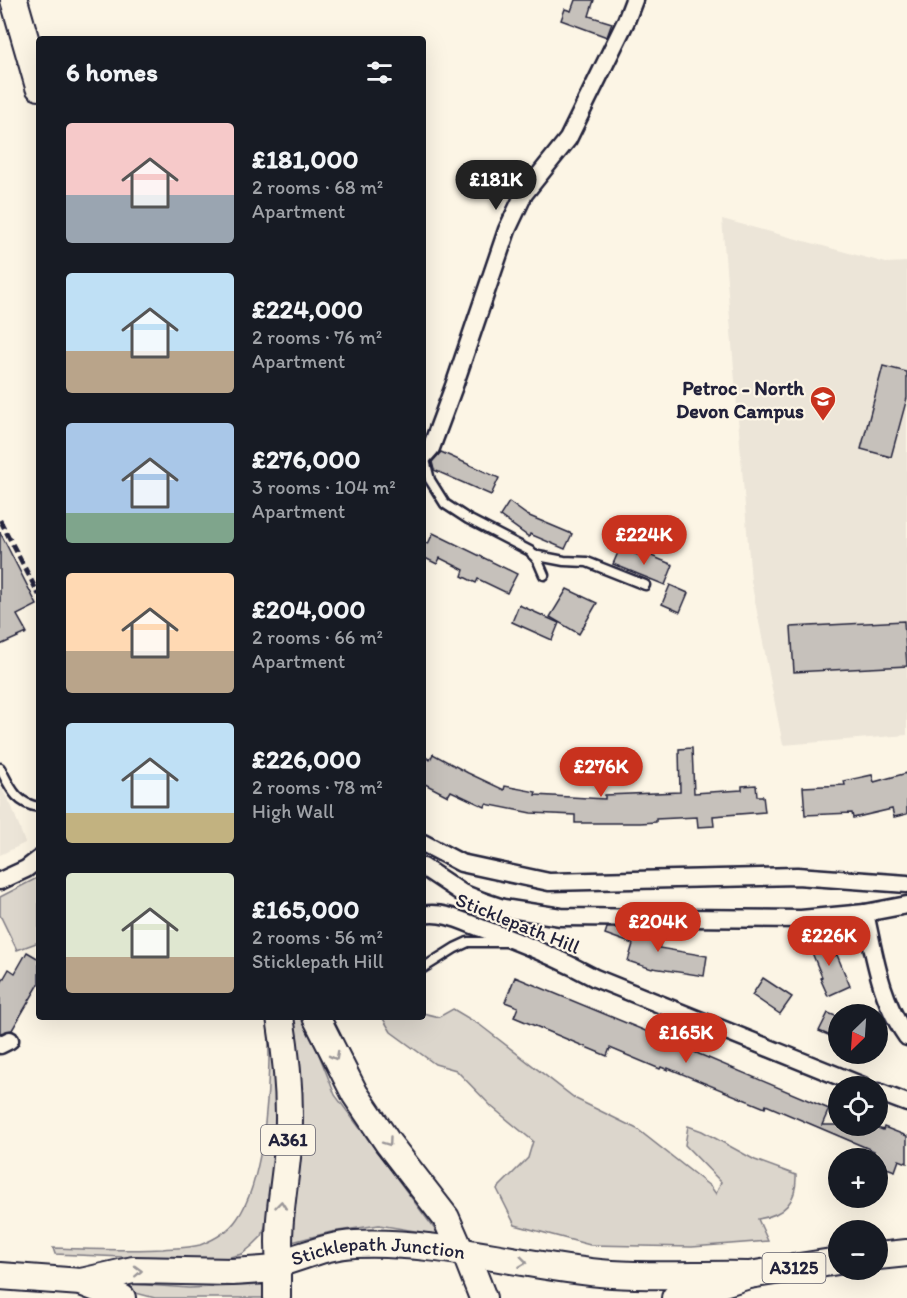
<!DOCTYPE html>
<meta charset="utf-8">
<style>
:root{--surface:#171b24;--page:#242831;--text:#f1f3f6;--muted:#9ea1a6;--accent:#c8321e}
body{margin:0;font-family:Itim,sans-serif;background:var(--page);color:var(--text);height:100vh;display:flex;flex-direction:column;font-size:22px;white-space:nowrap}
*{box-sizing:border-box;margin:0}
p{font-size:20px;color:var(--muted)}
.icon{flex:none;width:33px;height:33px;fill:none;stroke:currentColor;stroke-width:2;stroke-linecap:round;stroke-linejoin:round}
.map{position:relative;flex:1;overflow:hidden}
.details{position:absolute;left:36px;top:36px;width:390px;height:984px;display:flex;flex-direction:column;background:var(--surface);border-radius:6px;box-shadow:0 6px 24px #0002}
.details>*{flex:none}
.needle{width:39px;rotate:205deg}
.fabs{position:absolute;left:828px;top:1004px;display:grid;gap:12px}
.fabs a{display:grid;place-items:center;width:60px;height:60px;border-radius:50%;background:var(--surface);box-shadow:0 6px 24px #0002;font-size:30px}
.price{position:absolute;translate:-50% -51px;padding:0 14px;border-radius:21px;background:var(--accent);color:#fff;font-size:20px;line-height:39px;filter:drop-shadow(0 2px 3px #0008)}
.price::after{content:'';position:absolute;left:50%;top:36px;width:18px;height:14px;margin-left:-9px;background:inherit;clip-path:polygon(0 0,100% 0,50% 100%)}
.price.selected{background:#222;color:#fff}
ul{padding:0;list-style:none}
li{display:flex;align-items:center;gap:18px;height:150px;padding:0 30px}
li span{display:grid;place-items:center;flex:none;width:168px;height:120px;border-radius:6px;color:#555}
li>.icon{margin-inline-start:auto}
span .icon{width:72px;height:72px;fill:#fffc;stroke-width:1}
li b{font-size:26px}
h2{display:flex;justify-content:space-between;align-items:center;height:72px;padding:0 30px;font-size:26px}
.map>svg:first-child{display:block}
.built{fill:#ece5d8}
.green{fill:#dcd6cc;stroke:#7f7c84;stroke-width:1.5}
.building{fill:#c6c1bb;stroke:#22223b;stroke-width:1.5}
.lines{fill:none;stroke-linecap:round;stroke-linejoin:round}
.service-casing{stroke:#22223b;stroke-width:13}
.minor-casing{stroke:#22223b;stroke-width:21}
.primary-casing{stroke:#22223b;stroke-width:30}
.service{stroke:#fcf5e5;stroke-width:8}
.minor{stroke:#fcf5e5;stroke-width:16}
.primary{stroke:#fcf5e5;stroke-width:26}
.rail{stroke:#22223b;stroke-width:4.5;stroke-dasharray:9 4.5;stroke-linecap:butt}
.oneway{stroke:#9a9698}
.labels{text-anchor:middle;dominant-baseline:central;stroke-width:4.5;stroke-linejoin:round;paint-order:stroke}
.shield{fill:#fcf5e5;stroke:#63616e;stroke-width:1.5}
.shield-label{font-size:18px;font-weight:bold;fill:#22223b}
.poi-label{font-size:20px;font-weight:bold;fill:#22223b;stroke:#fcf5e5;text-anchor:end}
.street-label{font-size:20px;fill:#22223b;stroke:#fcf5e5}
</style>
<div class="map">
<svg width="907" height="1298" viewBox="0 0 907 1298">
<rect width="100%" height="100%" fill="#fcf5e5"/>
<filter id="ink" filterUnits="userSpaceOnUse"><feTurbulence type="fractalNoise" baseFrequency=".0167" numOctaves="2"/><feDisplacementMap in="SourceGraphic" scale="12" xChannelSelector="R" yChannelSelector="G"/><feConvolveMatrix kernelMatrix="1 2 1 2 8 2 1 2 1" color-interpolation-filters="sRGB"/></filter>
<g filter="url(#ink)">
<g class="built">
<path d="M722 219 886 263 907 262V735L783 745 751 581Z"/>
<path d="M0 785 12 807 25 843 0 855Z"/>
</g>
<g class="green">
<path d="M39 877V942L17 950 0 915V897Z"/>
<path d="M453 1009 480 1025 576 1099 637 1129 711 1187 716 1194 721 1182 685 1145 688 1126 702 1131 755 1160 796 1175C797 1202 784 1215 758 1219L768 1241 692 1247 590 1245 515 1225 497 1189 528 1158 533 1141 492 1107 456 1070 435 1064 391 1032 382 1017H423V1013L439 1017Z"/>
<path d="M267 1017H272L280 1122 272 1205 262 1236 252 1246 242 1254 214 1261 55 1254 53 1248C89 1249 126 1251 163 1249 175 1248 188 1248 200 1245 213 1240 229 1231 237 1219 266 1179 273 1066 267 1017Z"/>
<path d="M290 1017H304L335 1095 439 1235 379 1225 331 1232 288 1243Z"/>
<path d="M132 1284 189 1288 264 1285V1298H155L128 1291V1285Z"/>
</g>
<g class="building">
<path d="M575 0H594L589 16 612 23 607 37 561 20 565 9 571 11Z"/>
<path d="M883 366 907 372V398L891 457 861 449Z"/>
<path d="M441 452 499 478 491 495 434 470 432 462Z"/>
<path d="M509 502 527 515 572 534 565 549 530 534 529 537 500 516Z"/>
<path d="M0 532 37 605 17 615 27 633 0 645Z"/>
<path d="M433 533 517 574 507 593 478 579 476 583 462 576 464 570 440 558 437 564 423 557V542L428 544Z"/>
<path d="M620 548 646 558 647 554 673 565 665 585 613 564Z"/>
<path d="M670 585 688 593 680 612 662 604Z"/>
<path d="M567 589 597 603 579 634 550 617Z"/>
<path d="M519 605 559 623 552 640 512 622Z"/>
<path d="M904 621 907 666 794 672 791 627Z"/>
<path d="M692 748 694 793 742 790V786L756 785 757 796H763L765 812 713 816 714 826 698 827 697 817 656 819V822L640 823H575V815L531 813 486 804 485 807 451 791 448 796 423 783V755L430 760 433 754 468 773 504 790 505 786 536 792 535 795 605 799V795L680 792 679 749Z"/>
<path d="M907 773V814L894 817 892 809 853 818 852 813 805 815 803 787 845 785 844 781 872 775 874 782Z"/>
<path d="M607 928H630L662 939 659 948 707 956 704 976 653 968 652 969 628 961 633 944 605 934Z"/>
<path d="M826 936 834 956 837 955 850 986 828 996 820 978 822 977 808 943Z"/>
<path d="M27 952 39 959V984L12 1030 0 1033V985L9 969 15 973Z"/>
<path d="M515 977 648 1032 649 1030 669 1038 668 1041 680 1046 829 1109 822 1125H870L883 1130 884 1127 907 1136V1163L899 1160 895 1171 878 1165V1158H871L874 1151 766 1105 765 1108 668 1068V1070L661 1067 660 1069 610 1048 607 1056 514 1017 518 1007 505 1002Z"/>
<path d="M763 978 792 997 780 1014 752 995Z"/>
<path d="M828 1013 838 1017V1039L819 1031Z"/>
</g>
<g class="lines">
<g class="service-casing">
<g id="service">
<path d="M424 456 430 480 445 504 468 519 530 551 538 561 544 575"/>
<path d="M533 555 564 561 587 562 645 585"/>
<path d="M0 768C10 787 16 804 39 807"/>
<path d="M423 968 455 948 468 942H505"/>
</g>
</g>
<g class="minor-casing">
<g id="minor">
<path d="M423 457 431 448 454 386 507 230 524 194 568 139 626 21 634 0"/>
<path d="M423 843 461 863 549 882 797 876 907 884"/>
<path d="M423 867 462 893 482 901 503 908 561 917 801 919 865 913 907 905"/>
<path d="M0 881 26 869 39 859"/>
<path d="M865 913C875 958 880 999 907 1037"/>
<path d="M423 915C443 911 462 921 481 928 520 942 558 958 595 978L863 1086"/>
<path d="M0 1045 10 1040"/>
<path d="M878 1092 907 1103"/>
</g>
</g>
<g class="primary-casing">
<g id="primary">
<path d="M14 0 39 87"/>
<path d="M280 1017C287 1059 291 1105 288 1147 285 1186 276 1224 280 1263"/>
<path d="M316 1017 355 1094 388 1143 446 1218 460 1250"/>
<path d="M465 1252 483 1298"/>
<path d="M878 1256 907 1253"/>
<path d="M0 1276 81 1282 122 1298"/>
<path d="M81 1282 133 1270 232 1272 277 1269"/>
<path id="s1" d="M277 1298V1269L280 1263C304 1256 329 1245 355 1244 442 1240 526 1268 612 1274 657 1277 703 1274 749 1275"/>
<path d="M675 1298 749 1275 838 1261"/>
</g>
</g>
<use href="#service" class="service"/>
<use href="#minor" class="minor"/>
<use href="#primary" class="primary"/>
<path class="rail" d="M0 520 39 595"/>
</g>
<defs><path id="oneway-chevron" d="M-2-3.5L2.5 0L-2 3.5" fill="none" stroke-width="1.6" stroke-linecap="round" stroke-linejoin="round" transform="scale(1.5)"/></defs>
<g class="oneway">
<use href="#oneway-chevron" transform="translate(335 1056) rotate(62)"/>
<use href="#oneway-chevron" transform="translate(388 1142) rotate(54)"/>
<use href="#oneway-chevron" transform="translate(281 1205) rotate(-84)"/>
<use href="#oneway-chevron" transform="translate(523 1262) rotate(7)"/>
<use href="#oneway-chevron" transform="translate(138 1271) rotate(-2)"/>
</g>
</g>
<defs>
<g id="university-pin" transform="scale(1.35)"><path d="M0 17L-7.5 6A9.5 9.5 0 1 1 7.5 6Z" fill="#c8321e" stroke="#fcf5e5"/><path d="M0-5L7-2L0 1L-7-2ZM-4 1L0 2.5L4 1V4Q0 6-4 4Z" fill="#fff"/></g>
</defs>
<g fill-rule="evenodd">
<use href="#university-pin" x="823" y="399"/>
</g>
<g class="labels">
<g class="shield">
<rect x="261" y="1125" width="54" height="30" rx="4.5"/>
<rect x="762.5" y="1253" width="63" height="30" rx="4.5"/>
</g>
<g class="shield-label">
<text x="288" y="1140">A361</text>
<text x="794" y="1268">A3125</text>
</g>
<g class="poi-label">
<text x="804" y="388">Petroc - North<tspan x="804" dy="23">Devon Campus</tspan></text>
</g>
<g class="street-label">
<text transform="translate(518 923) rotate(22)">Sticklepath Hill</text>
<text stroke="none"><textPath href="#s1" startOffset="136">Sticklepath Junction</textPath></text>
</g>
</g>
</svg>
<div class="fabs">
<a><svg class="needle" viewBox="-14 -14 28 28"><path d="M0-13l5 13h-10z" fill="#e53935"/><path d="M0 13l5-13h-10z" fill="#9ea1a6"/></svg></a>
<a><svg class="icon" aria-label="locate" viewBox="0 0 24 24"><circle cx="12" cy="12" r="6"/><path d="M12 2v4M12 18v4M2 12h4M18 12h4"/></svg></a>
<a>+</a>
<a>−</a>
</div>
<b class="price selected" style="left:496px;top:211px">£181K</b>
<b class="price" style="left:644px;top:566px">£224K</b>
<b class="price" style="left:601px;top:798px">£276K</b>
<b class="price" style="left:658px;top:953px">£204K</b>
<b class="price" style="left:829px;top:967px">£226K</b>
<b class="price" style="left:686px;top:1064px">£165K</b>
<section class="details">
<h2>6 homes<svg class="icon" aria-label="filters" viewBox="0 0 24 24"><path d="M4 7h16M4 17h16"/><circle cx="9" cy="7" r="2"/><circle cx="15" cy="17" r="2"/></svg></h2>
<ul>
<li><span style="background:linear-gradient(#f6c9c9 60%,#9aa5b1 0)"><svg class="icon" aria-label="home" viewBox="0 0 24 24"><path d="M3 11l9-7 9 7M6 9v11h12V9"/></svg></span><div><b>£181,000</b><p>2 rooms · 68 m²</p><p>Apartment</p></div></li>
<li><span style="background:linear-gradient(#bfe0f5 65%,#b9a48a 0)"><svg class="icon" aria-label="home" viewBox="0 0 24 24"><path d="M3 11l9-7 9 7M6 9v11h12V9"/></svg></span><div><b>£224,000</b><p>2 rooms · 76 m²</p><p>Apartment</p></div></li>
<li><span style="background:linear-gradient(#a9c7e8 75%,#7fa58c 0)"><svg class="icon" aria-label="home" viewBox="0 0 24 24"><path d="M3 11l9-7 9 7M6 9v11h12V9"/></svg></span><div><b>£276,000</b><p>3 rooms · 104 m²</p><p>Apartment</p></div></li>
<li><span style="background:linear-gradient(#ffd9b3 65%,#b9a48a 0)"><svg class="icon" aria-label="home" viewBox="0 0 24 24"><path d="M3 11l9-7 9 7M6 9v11h12V9"/></svg></span><div><b>£204,000</b><p>2 rooms · 66 m²</p><p>Apartment</p></div></li>
<li><span style="background:linear-gradient(#bfe0f5 75%,#c2b280 0)"><svg class="icon" aria-label="home" viewBox="0 0 24 24"><path d="M3 11l9-7 9 7M6 9v11h12V9"/></svg></span><div><b>£226,000</b><p>2 rooms · 78 m²</p><p>High Wall</p></div></li>
<li><span style="background:linear-gradient(#dfe7d0 70%,#b9a48a 0)"><svg class="icon" aria-label="home" viewBox="0 0 24 24"><path d="M3 11l9-7 9 7M6 9v11h12V9"/></svg></span><div><b>£165,000</b><p>2 rooms · 56 m²</p><p>Sticklepath Hill</p></div></li>
</ul>
</section>
</div>
